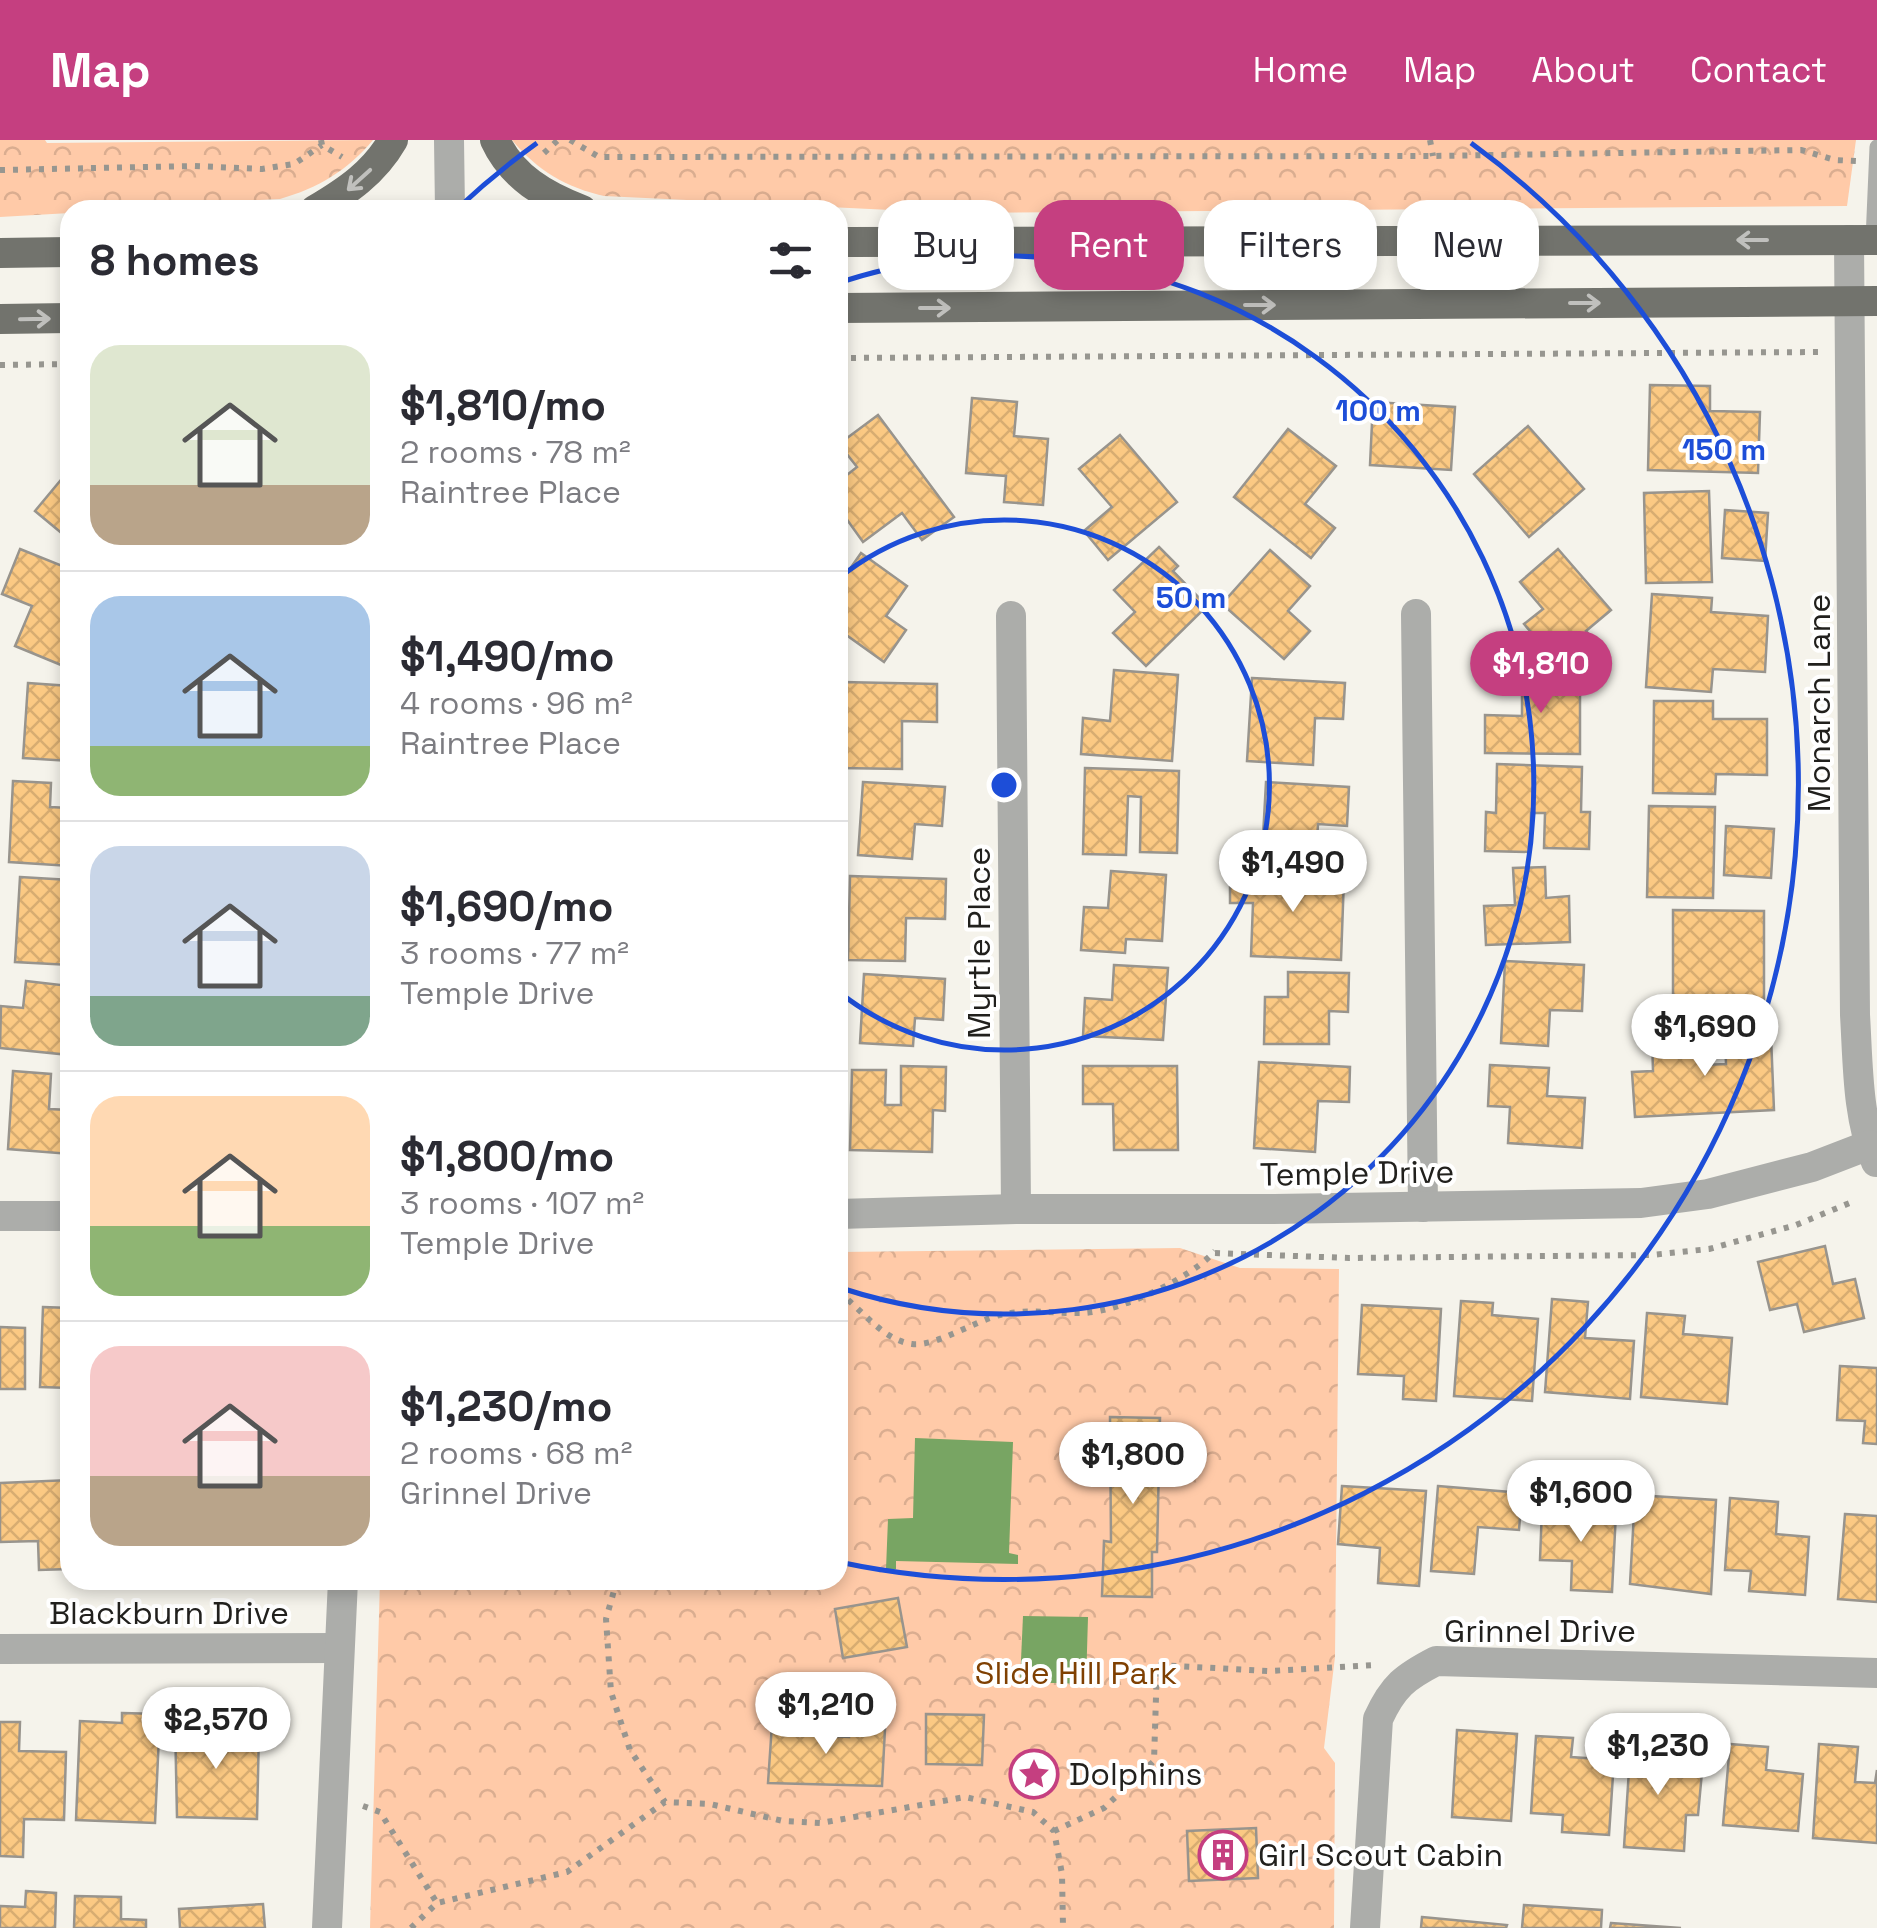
<!DOCTYPE html>
<meta charset="utf-8">
<style>
:root{--surface:#fff;--page:#f2f2f3;--text:#2b2b33;--muted:#7c7c81;--line:#e1e1e2;--accent:#c53f80}
body{margin:0;font-family:"Space Grotesk",sans-serif;background:var(--page);color:var(--text);height:100vh;display:flex;flex-direction:column;font-size:38px;white-space:nowrap}
*{box-sizing:border-box;margin:0}
p{font-size:32px;color:var(--muted)}
.icon{flex:none;width:55px;height:55px;fill:none;stroke:currentColor;stroke-width:2;stroke-linecap:round;stroke-linejoin:round}
.map{position:relative;flex:1;overflow:hidden}
.drawer{position:absolute;left:60px;top:60px;width:788px;height:1390px;display:flex;flex-direction:column;background:var(--surface);border-radius:30px;box-shadow:0 5px 15px #0003}
.drawer>*{flex:none}
.banner{position:absolute;left:878px;top:60px;width:848px;height:90px;display:flex;gap:20px}
.price{position:absolute;translate:-50% -85px;padding:0 22px;border-radius:35px;background:#fff;color:#222;font-size:32px;line-height:65px;filter:drop-shadow(0 2px 5px #0008)}
.price::after{content:'';position:absolute;left:50%;top:60px;width:30px;height:22px;margin-left:-15px;background:inherit;clip-path:polygon(0 0,100% 0,50% 100%)}
.price.current{background:var(--accent);color:#fff}
ul{padding:0;list-style:none}
li{display:flex;align-items:center;gap:30px;height:250px;padding:0 30px}
li+li{border-top:2px solid var(--line)}
li span{display:grid;place-items:center;flex:none;width:280px;height:200px;border-radius:30px;color:#555}
li>.icon{margin-inline-start:auto}
span .icon{width:120px;height:120px;fill:#fffc;stroke-width:1}
li b{font-size:42px}
h2{display:flex;justify-content:space-between;align-items:center;height:120px;padding:0 30px;font-size:42px}
.pill{padding:0 35px;border-radius:30px;background:var(--surface);box-shadow:0 5px 15px #0003;font-size:35px;line-height:90px}
.pill.current{background:var(--accent);color:#fff}
header{display:flex;align-items:center;gap:60px;box-sizing:border-box;height:140px;padding:0 50px;background:var(--accent);color:#fff}
header strong{font-size:48px}
nav{display:flex;gap:55px;margin-inline-start:auto;font-size:35px}
.map>svg:first-child{display:block}
.park{fill:url(#park-crowns)}
.water{fill:#78a563}
.building{fill:url(#building-cross-hatch);stroke:#98948d;stroke-width:2.5}
.lines{fill:none;stroke-linecap:round;stroke-linejoin:round}
.path{stroke:#979690;stroke-width:6;stroke-dasharray:5 8;stroke-linecap:butt}
.service{stroke:#acadaa;stroke-width:15}
.minor{stroke:#acadaa;stroke-width:30}
.tertiary{stroke:#acadaa;stroke-width:30}
.primary{stroke:#72736d;stroke-width:30}
.oneway{stroke:#c0c0bd}
.ring{fill:none;stroke:#1d4ed8;stroke-width:5}
.labels{text-anchor:middle;dominant-baseline:central;stroke-width:8;stroke-linejoin:round;paint-order:stroke}
.street-label{font-size:32px;fill:#21201d;stroke:#fff}
.park-label{font-size:32px;fill:#7f4002;stroke:#fff}
.poi-label{font-size:32px;fill:#21201d;stroke:#fff;text-anchor:start}
.centre{fill:#1d4ed8;stroke:#fff;stroke-width:5}
.ring-label{font-size:30px;text-anchor:middle;font-weight:bold;fill:#1d4ed8;stroke:#fff;stroke-width:8;stroke-linejoin:round;paint-order:stroke}
</style>
<header>
<strong>Map</strong>
<nav><a>Home</a><a>Map</a><a>About</a><a>Contact</a></nav>
</header>
<div class="map">
<svg width="1877" height="1788" viewBox="0 0 1877 1788">
<defs>
<pattern id="park-crowns" width="20" height="18" patternUnits="userSpaceOnUse" patternTransform="scale(2.5)"><rect width="20" height="18" fill="#ffcaa8"/><path d="M2 6a3 3 0 1 1 6 0M12 15a3 3 0 1 1 6 0" fill="none" stroke="#daad90"/></pattern>
<pattern id="building-cross-hatch" width="8" height="8" patternUnits="userSpaceOnUse" patternTransform="scale(2.5)"><rect width="8" height="8" fill="#fbc983"/><path d="M0 0l8 8M0 8l8-8" fill="none" stroke="#d7ac71"/></pattern>
</defs>
<rect width="100%" height="100%" fill="#f5f3eb"/>
<g class="park">
<path d="M0 0H45L47 3 373 0C347 31 318 48 280 59L70 70V73L0 77Z"/>
<path d="M512 0H1856L1847 66 952 73 604 56C565 47 538 31 512 0Z"/>
<path d="M1180 1108 1240 1128 1339 1129 1335 1517 1324 1608 1335 1623 1334 1788H370L380 1440H838V1112Z"/>
</g>
<g class="water">
<path d="M915 1298 1013 1302 1009 1413 1018 1415V1424L896 1421V1429H886L888 1379 913 1378Z"/>
<path d="M1023 1476 1088 1477 1086 1544 1020 1542Z"/>
</g>
<g class="building">
<path d="M1650 245 1710 246V271L1760 272 1758 333 1648 330Z"/>
<path d="M972 258 1017 262 1014 296 1048 299 1043 365 1004 362 1006 336 966 333Z"/>
<path d="M1373 262 1455 267 1451 330 1370 325Z"/>
<path d="M878 275 954 377 922 400 902 373 863 402 838 367V342L857 327 839 304Z"/>
<path d="M1528 286 1584 349 1529 397 1474 334Z"/>
<path d="M1288 289 1336 326 1305 364 1335 388 1311 418 1234 357Z"/>
<path d="M1120 295 1177 362 1108 420 1084 391 1112 367 1079 329Z"/>
<path d="M70 329V400L35 371Z"/>
<path d="M1709 351 1712 442 1646 443 1644 353Z"/>
<path d="M1725 370 1768 373 1765 421 1722 418Z"/>
<path d="M1159 407 1178 426 1173 431 1207 466 1146 526 1113 493 1135 472 1114 450Z"/>
<path d="M20 409 70 429V517L66 527 15 506 32 466 2 454Z"/>
<path d="M1558 409 1611 470 1586 491 1593 499 1561 527 1524 484 1543 469 1520 442Z"/>
<path d="M1270 410 1310 446 1288 471 1310 491 1284 519 1222 464Z"/>
<path d="M861 413 907 446 886 476 906 490 884 522 838 489V446Z"/>
<path d="M1652 454 1712 458 1711 472 1768 476 1765 532 1713 529 1711 552 1646 547Z"/>
<path d="M1522 528 1580 529V614L1485 613V575L1522 576Z"/>
<path d="M1114 530 1178 535 1172 621 1081 614 1083 578 1110 581Z"/>
<path d="M1252 538 1345 543 1343 579 1315 578 1313 625 1247 621Z"/>
<path d="M842 542 937 544V582L902 581V629L840 628Z"/>
<path d="M28 543 70 546V621L23 618Z"/>
<path d="M1654 561H1713V579H1767V635L1716 634 1715 654 1653 653Z"/>
<path d="M1497 624 1582 627 1581 672H1590L1589 709 1544 708 1545 673H1531L1530 712 1485 711 1486 672 1496 673Z"/>
<path d="M1085 628 1179 631 1177 713 1140 712 1141 657 1128 656 1126 715 1083 714Z"/>
<path d="M13 641 51 643 50 667 69 668 70 648V726L9 722Z"/>
<path d="M863 642 945 647 942 686 915 684 912 719 858 715Z"/>
<path d="M1266 642 1349 647 1347 686 1318 684 1316 719 1262 715Z"/>
<path d="M1649 666 1715 667 1713 758 1647 757Z"/>
<path d="M1726 686 1774 689 1771 738 1724 735Z"/>
<path d="M1545 727 1546 758 1569 756 1570 802 1486 805 1484 766 1515 765 1513 728Z"/>
<path d="M1111 731 1166 735 1162 801 1126 799 1125 813 1081 810 1084 767 1108 768Z"/>
<path d="M1230 733 1344 738 1341 820 1251 816 1253 763H1230Z"/>
<path d="M850 736 946 739 945 779 906 778 905 821 848 820Z"/>
<path d="M20 737 70 740V825L15 822Z"/>
<path d="M1673 770 1764 771V862L1673 863Z"/>
<path d="M1505 821 1584 825 1582 871 1550 870 1548 906 1501 903Z"/>
<path d="M1114 825 1168 828 1163 900 1083 896 1085 858 1112 860Z"/>
<path d="M1288 832 1349 833 1348 872 1329 871V904H1264L1265 857H1288Z"/>
<path d="M864 834 945 839 943 880 915 878 913 906 860 903Z"/>
<path d="M26 841 70 846V915L0 908 1 866 23 868Z"/>
<path d="M1701 896 1702 925 1726 924 1725 898 1771 896 1774 970 1635 977 1632 932 1653 931 1652 898Z"/>
<path d="M1259 922 1350 927 1349 962 1318 961 1315 1012 1254 1008Z"/>
<path d="M1490 925 1549 928 1547 956 1585 958 1582 1008 1508 1003 1510 967 1488 966Z"/>
<path d="M901 926 946 927 945 971 933 970 932 1012 850 1010 852 930H886L885 965H901Z"/>
<path d="M1083 926H1177L1178 1010H1114L1113 964H1083Z"/>
<path d="M13 931 51 934 49 969 70 970V1014L8 1009Z"/>
<path d="M1825 1106 1833 1144 1855 1139 1864 1178 1804 1192 1797 1164 1770 1170 1758 1122Z"/>
<path d="M1552 1159 1588 1162 1585 1198 1634 1201 1630 1259 1545 1252Z"/>
<path d="M1461 1161 1493 1163 1492 1175 1538 1179 1532 1261 1454 1256Z"/>
<path d="M1362 1165 1441 1169 1436 1261 1403 1259 1404 1236 1358 1234Z"/>
<path d="M43 1167 70 1168V1248L40 1247Z"/>
<path d="M1647 1173 1685 1176 1683 1194 1732 1198 1727 1264 1641 1257Z"/>
<path d="M0 1187 25 1188V1249H0Z"/>
<path d="M1840 1226 1877 1228V1304L1863 1303 1865 1281 1837 1280Z"/>
<path d="M1110 1277 1160 1278 1157 1412H1152V1457L1102 1456 1104 1401 1111 1402Z"/>
<path d="M70 1340V1429L39 1430 38 1401 0 1402V1343Z"/>
<path d="M1342 1346 1426 1351 1419 1446 1378 1443 1380 1408 1338 1404Z"/>
<path d="M1438 1346 1522 1353 1519 1390 1478 1387 1474 1434 1431 1431Z"/>
<path d="M1635 1355 1716 1360 1711 1454 1630 1444Z"/>
<path d="M1730 1358 1778 1362 1776 1394 1809 1397 1805 1455 1749 1451 1751 1431 1725 1430Z"/>
<path d="M1542 1368 1616 1372 1612 1452 1571 1450 1572 1421 1540 1420Z"/>
<path d="M1845 1374 1877 1376V1462L1838 1459Z"/>
<path d="M898 1458 907 1507 843 1518 835 1469Z"/>
<path d="M122 1573 160 1574 155 1683 76 1680 80 1581 122 1583Z"/>
<path d="M926 1574 984 1575 982 1625 926 1624Z"/>
<path d="M175 1581 210 1582V1590L259 1592 257 1679 177 1677Z"/>
<path d="M0 1582H20L19 1611 66 1612 64 1680 24 1679 23 1717 0 1716Z"/>
<path d="M772 1584 807 1585V1595L849 1597V1587L885 1589 882 1646 768 1643Z"/>
<path d="M1457 1590 1517 1594 1511 1681 1452 1677Z"/>
<path d="M1536 1596 1573 1598 1571 1617 1614 1620 1609 1695 1562 1692 1563 1675 1531 1673Z"/>
<path d="M1631 1599 1670 1602 1669 1630 1702 1632 1698 1675H1686L1684 1711 1624 1707Z"/>
<path d="M1730 1604 1768 1607 1766 1630 1803 1634 1798 1691 1723 1685Z"/>
<path d="M1819 1604 1858 1607 1855 1642 1875 1643 1877 1630V1703L1813 1698Z"/>
<path d="M1256 1688 1258 1738 1189 1741 1187 1691Z"/>
<path d="M26 1751 56 1753 55 1788H0V1766L25 1767Z"/>
<path d="M75 1756 121 1757V1779L146 1780V1788H74Z"/>
<path d="M263 1764 265 1788H180L179 1769Z"/>
<path d="M1524 1765 1602 1770 1601 1788H1522Z"/>
<path d="M1422 1777 1507 1785 1506 1788H1421Z"/>
<path d="M1611 1783 1681 1788H1610Z"/>
</g>
<g class="lines">
<g class="path">
<path d="M321 0 322 5 342 17"/>
<path d="M570 0 599 17 1433 16 1801 10 1835 20 1856 21"/>
<path d="M1430 0 1433 16"/>
<path d="M544 13 558 0"/>
<path d="M0 30 194 26 262 29 294 24 322 5"/>
<path d="M838 218 1821 212"/>
<path d="M0 225 70 224"/>
<path d="M1215 1113 1349 1118 1651 1115 1709 1109 1796 1085 1852 1062"/>
<path d="M838 1152C861 1168 882 1200 912 1204 935 1207 975 1181 1000 1175 1030 1168 1055 1174 1084 1173 1122 1171 1191 1138 1215 1111"/>
<path d="M617 1440 606 1479 611 1552 630 1610 665 1662"/>
<path d="M363 1666 380 1672 437 1763"/>
<path d="M1054 1691 1104 1668 1154 1621 1157 1525 1269 1531 1375 1525"/>
<path d="M411 1788 437 1763 567 1732 665 1662 710 1664 783 1681 821 1683 965 1657 1033 1672 1054 1691 1062 1734 1063 1788"/>
</g>
<path class="service" d="M1873 100 1877 7"/>
<g class="minor">
<path d="M1849 100 1855 875C1858 923 1857 977 1876 1022"/>
<path d="M1416 474 1423 1067"/>
<path d="M1011 476 1016 1069"/>
<path d="M838 1074 1016 1069H1274L1641 1063 1708 1054 1812 1027 1869 1005"/>
<path d="M0 1076H70"/>
<path d="M0 1509 339 1508"/>
<path d="M327 1788 343 1440"/>
<path d="M1365 1788 1378 1579C1393 1546 1405 1537 1436 1521L1877 1533"/>
</g>
<path class="tertiary" d="M449 0 450 70"/>
<g class="primary">
<path d="M495 0C512 37 545 56 582 70"/>
<path d="M315 70C347 51 374 33 393 0"/>
<path d="M838 102 1877 100"/>
<path d="M0 113 70 112"/>
<path d="M838 168 1877 161"/>
<path d="M0 179 70 178"/>
</g>
</g>
<defs><path id="oneway-shaft" d="M-6 0H5M1.5-3L5.5 0L1.5 3" fill="none" stroke-width="1.6" stroke-linecap="round" stroke-linejoin="round" transform="scale(2.5)"/></defs>
<g class="oneway">
<use href="#oneway-shaft" transform="translate(359 40) rotate(138)"/>
<use href="#oneway-shaft" transform="translate(1752 100) rotate(180)"/>
<use href="#oneway-shaft" transform="translate(1585 163)"/>
<use href="#oneway-shaft" transform="translate(1260 165)"/>
<use href="#oneway-shaft" transform="translate(935 168)"/>
<use href="#oneway-shaft" transform="translate(35 179) rotate(-1)"/>
</g>
<g class="ring">
<path d="M839 438A265 265 0 1 1 839 852"/>
<path d="M841 142A529 529 0 1 1 841 1148"/>
<path d="M457 69A794 794 0 0 1 537 3M1471 3A794 794 0 0 1 839 1422"/>
</g>
<defs>
<g id="sight-ring" transform="scale(2.5)"><circle r="9.5" fill="#fff" stroke="#c53f80" stroke-width="1.5"/><path d="M0-6L1.8-2.2L6-1.7L2.9 1.2L3.7 5.4L0 3.3L-3.7 5.4L-2.9 1.2L-6-1.7L-1.8-2.2Z" fill="#c53f80"/></g>
<g id="building-ring" transform="scale(2.5)"><circle r="9.5" fill="#fff" stroke="#c53f80" stroke-width="1.5"/><path d="M-4-6H4V6H1V3H-1V6H-4ZM-2.5-4.3h1.7v1.8h-1.7ZM.8-4.3h1.7v1.8H.8ZM-2.5-1h1.7V.8h-1.7ZM.8-1h1.7V.8H.8Z" fill="#c53f80"/></g>
</defs>
<g fill-rule="evenodd">
<use href="#sight-ring" x="1034" y="1634"/>
<use href="#building-ring" x="1223" y="1715"/>
</g>
<g class="labels">
<g class="street-label">
<text transform="translate(1819 563) rotate(-90)">Monarch Lane</text>
<text transform="translate(979 803) rotate(-90)">Myrtle Place</text>
<text transform="translate(1357 1033) rotate(-1)">Temple Drive</text>
<text x="169" y="1473">Blackburn Drive</text>
<text x="1540" y="1491">Grinnel Drive</text>
</g>
<g class="park-label">
<text x="1076" y="1533">Slide Hill Park</text>
</g>
<g class="poi-label">
<text x="1069" y="1634">Dolphins</text>
<text x="1258" y="1715">Girl Scout Cabin</text>
</g>
</g>
<circle cx="1004" cy="645" r="15" class="centre"/>
<g class="ring-label">
<text x="1378" y="281">100 m</text>
<text x="1724" y="320">150 m</text>
<text x="1191" y="468">50 m</text>
</g>
</svg>
<b class="price current" style="left:1541px;top:576px">$1,810</b>
<b class="price" style="left:1293px;top:775px">$1,490</b>
<b class="price" style="left:1705px;top:939px">$1,690</b>
<b class="price" style="left:1133px;top:1367px">$1,800</b>
<b class="price" style="left:1581px;top:1405px">$1,600</b>
<b class="price" style="left:826px;top:1617px">$1,210</b>
<b class="price" style="left:216px;top:1632px">$2,570</b>
<b class="price" style="left:1658px;top:1658px">$1,230</b>
<div class="banner">
<a class="pill">Buy</a>
<a class="pill current">Rent</a>
<a class="pill">Filters</a>
<a class="pill">New</a>
</div>
<section class="drawer">
<h2>8 homes<svg class="icon" aria-label="filters" viewBox="0 0 24 24"><path d="M4 7h16M4 17h16"/><circle cx="9" cy="7" r="2"/><circle cx="15" cy="17" r="2"/></svg></h2>
<ul>
<li><span style="background:linear-gradient(#dfe7d0 70%,#b9a48a 0)"><svg class="icon" aria-label="home" viewBox="0 0 24 24"><path d="M3 11l9-7 9 7M6 9v11h12V9"/></svg></span><div><b>$1,810/mo</b><p>2 rooms · 78 m²</p><p>Raintree Place</p></div></li>
<li><span style="background:linear-gradient(#a9c7e8 75%,#8fb573 0)"><svg class="icon" aria-label="home" viewBox="0 0 24 24"><path d="M3 11l9-7 9 7M6 9v11h12V9"/></svg></span><div><b>$1,490/mo</b><p>4 rooms · 96 m²</p><p>Raintree Place</p></div></li>
<li><span style="background:linear-gradient(#c9d6e8 75%,#7fa58c 0)"><svg class="icon" aria-label="home" viewBox="0 0 24 24"><path d="M3 11l9-7 9 7M6 9v11h12V9"/></svg></span><div><b>$1,690/mo</b><p>3 rooms · 77 m²</p><p>Temple Drive</p></div></li>
<li><span style="background:linear-gradient(#ffd9b3 65%,#8fb573 0)"><svg class="icon" aria-label="home" viewBox="0 0 24 24"><path d="M3 11l9-7 9 7M6 9v11h12V9"/></svg></span><div><b>$1,800/mo</b><p>3 rooms · 107 m²</p><p>Temple Drive</p></div></li>
<li><span style="background:linear-gradient(#f6c9c9 65%,#b9a48a 0)"><svg class="icon" aria-label="home" viewBox="0 0 24 24"><path d="M3 11l9-7 9 7M6 9v11h12V9"/></svg></span><div><b>$1,230/mo</b><p>2 rooms · 68 m²</p><p>Grinnel Drive</p></div></li>
</ul>
</section>
</div>
